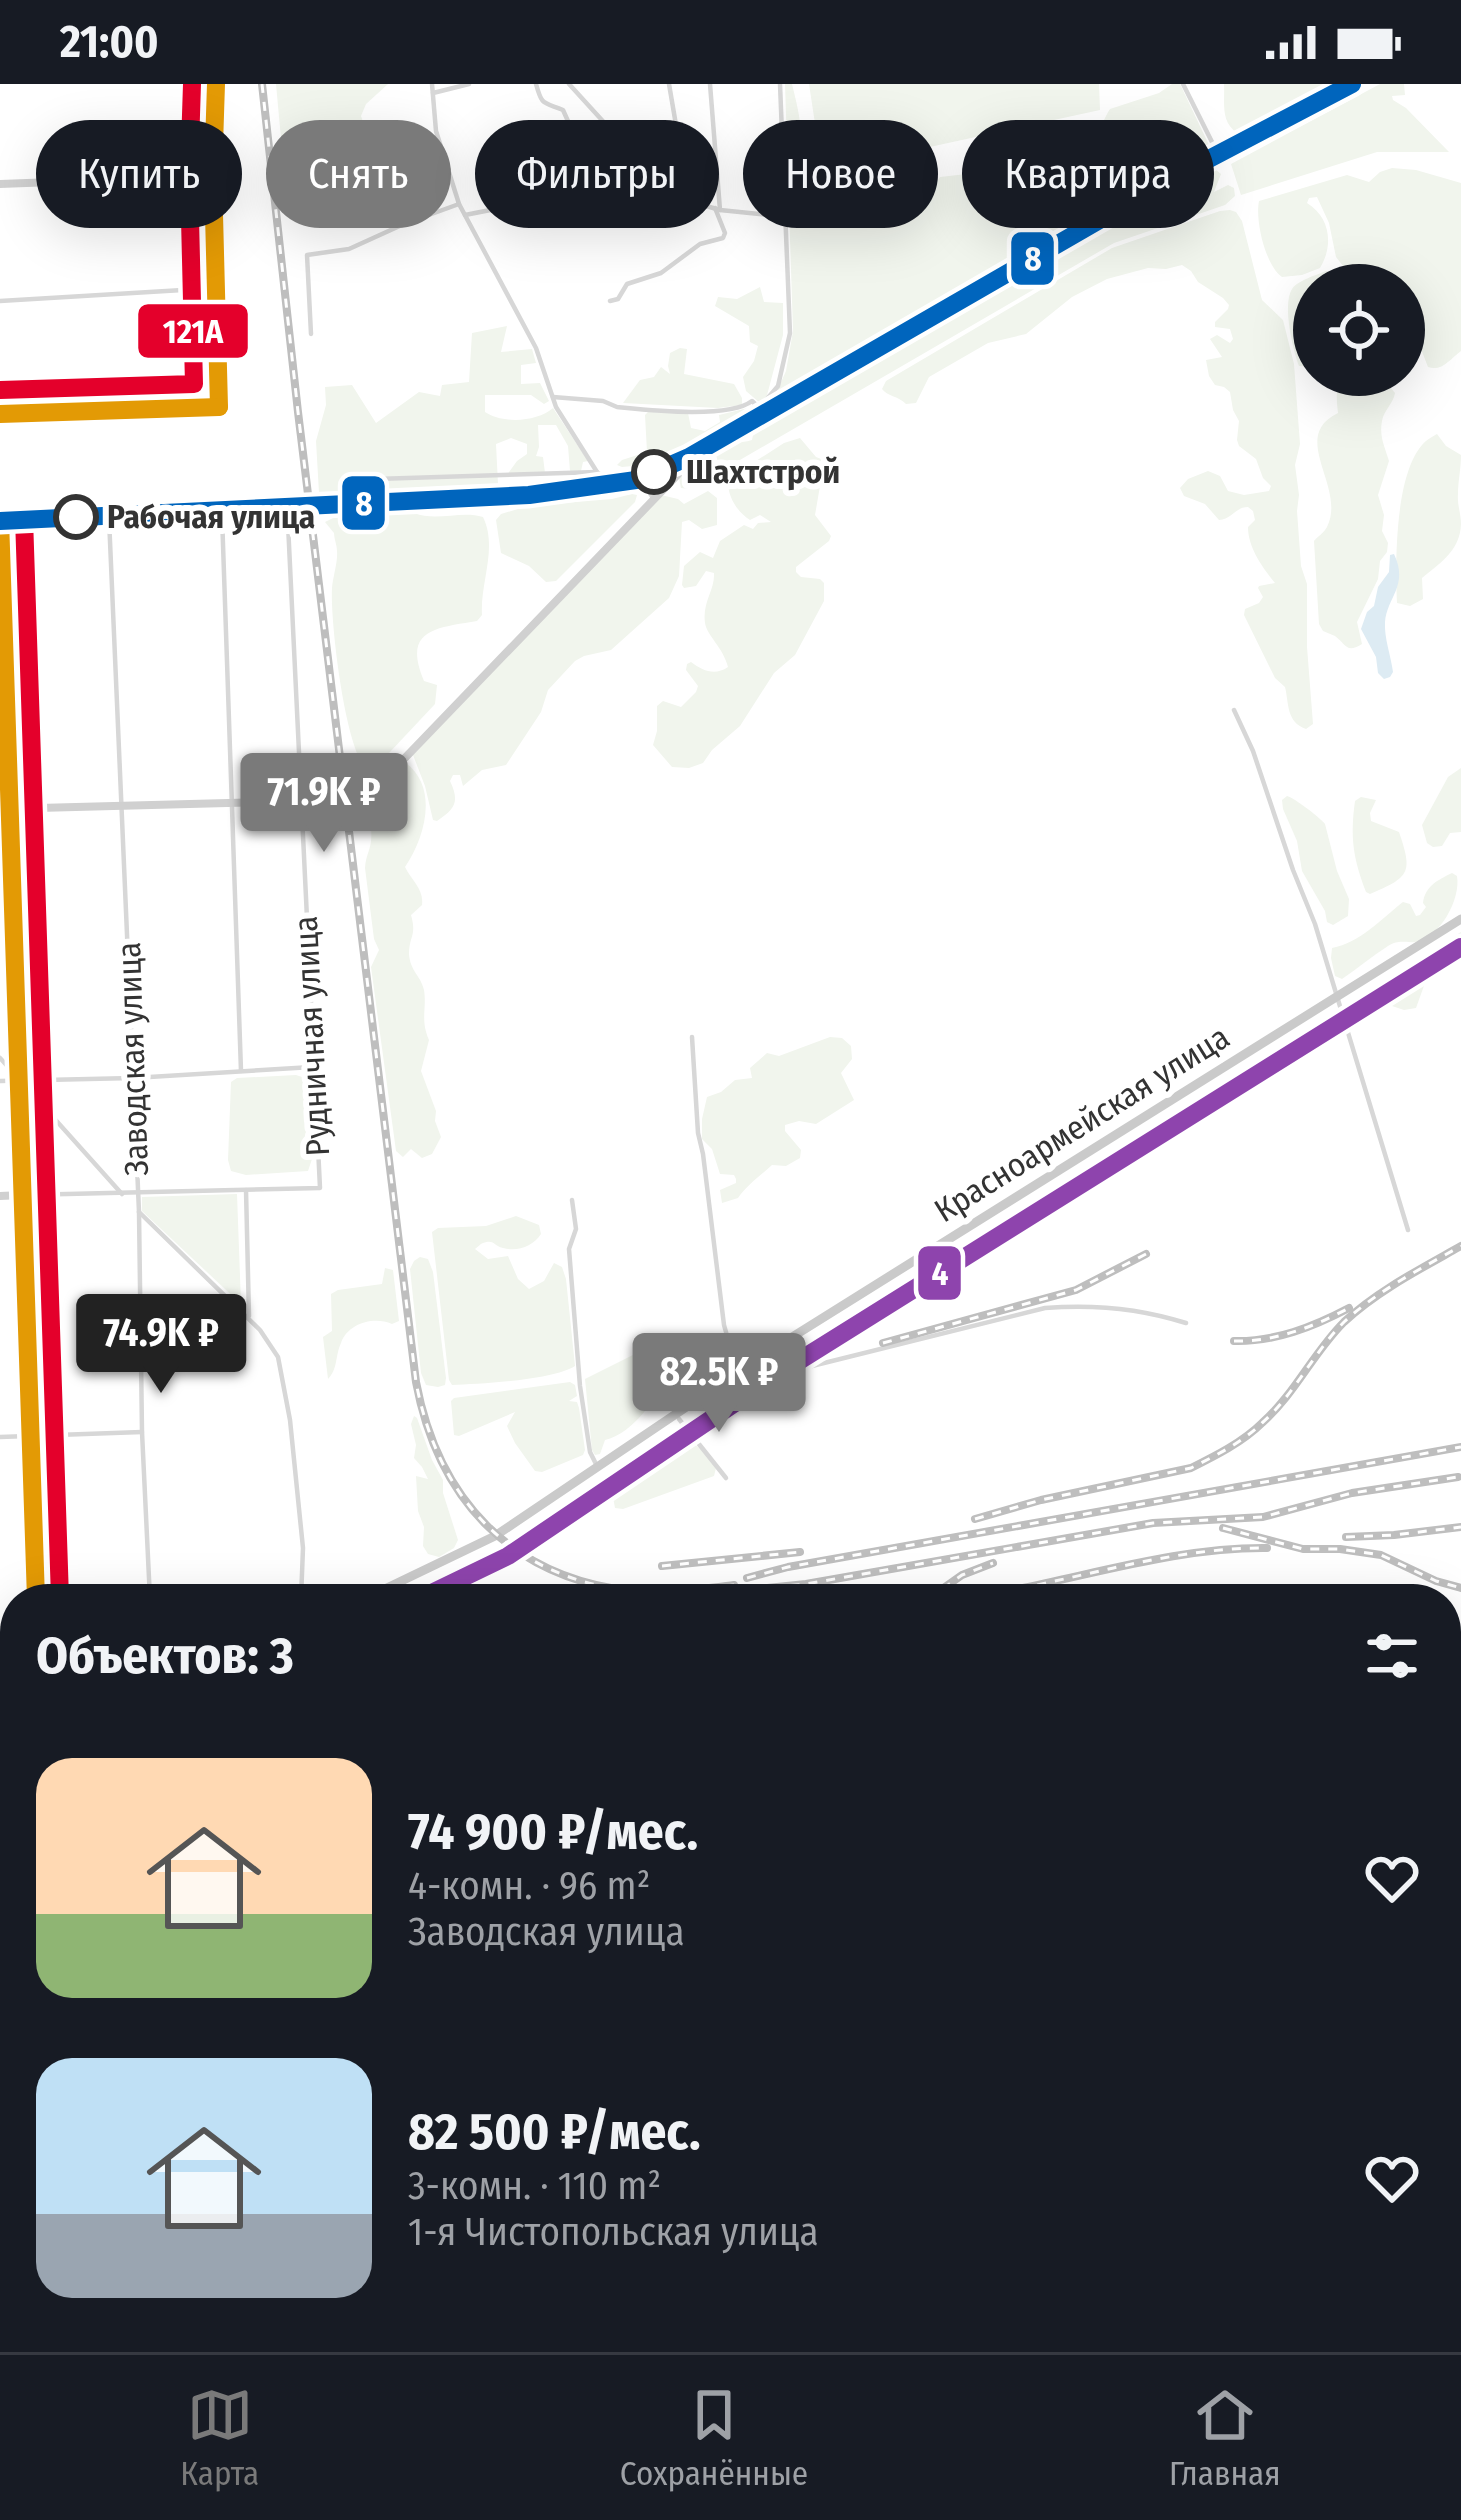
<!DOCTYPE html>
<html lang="ru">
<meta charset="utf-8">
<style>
:root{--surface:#171b24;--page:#20242c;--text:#f1f3f6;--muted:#9ea1a6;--line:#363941;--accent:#7a7a7a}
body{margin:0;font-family:"Fira Sans Condensed",sans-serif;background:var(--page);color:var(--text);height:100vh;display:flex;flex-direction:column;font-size:45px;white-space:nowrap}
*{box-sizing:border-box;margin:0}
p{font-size:39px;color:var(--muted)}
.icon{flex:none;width:66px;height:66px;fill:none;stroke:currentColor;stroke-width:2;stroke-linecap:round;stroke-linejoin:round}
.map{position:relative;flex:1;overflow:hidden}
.panel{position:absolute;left:0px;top:1500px;width:1461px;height:768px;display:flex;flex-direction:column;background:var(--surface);border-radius:48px 48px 0 0;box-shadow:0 12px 48px #0002}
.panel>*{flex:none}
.hud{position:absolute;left:36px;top:36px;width:1389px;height:108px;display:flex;gap:24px}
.tools{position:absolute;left:1293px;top:180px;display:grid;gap:24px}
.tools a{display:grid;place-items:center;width:132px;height:132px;border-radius:50%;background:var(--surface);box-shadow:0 12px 48px #0002;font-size:60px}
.price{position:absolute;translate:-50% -102px;padding:0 27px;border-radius:12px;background:var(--accent);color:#fff;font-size:39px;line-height:78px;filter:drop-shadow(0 3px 6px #0008)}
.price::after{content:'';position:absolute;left:50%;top:72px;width:36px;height:27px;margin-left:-18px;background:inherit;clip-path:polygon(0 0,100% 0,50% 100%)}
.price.on{background:#222;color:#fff}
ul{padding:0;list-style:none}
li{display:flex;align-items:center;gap:36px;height:300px;padding:0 36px}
li span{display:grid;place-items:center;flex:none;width:336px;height:240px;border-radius:36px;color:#555}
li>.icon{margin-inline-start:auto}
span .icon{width:144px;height:144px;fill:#fffc;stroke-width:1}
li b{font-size:51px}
h2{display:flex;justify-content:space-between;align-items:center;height:144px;padding:0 36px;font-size:51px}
.tag{padding:0 42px;border-radius:54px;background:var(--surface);box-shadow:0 12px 48px #0002;font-size:42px;line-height:108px}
.tag.on{background:var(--accent);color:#fff}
.status{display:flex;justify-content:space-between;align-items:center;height:84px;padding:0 60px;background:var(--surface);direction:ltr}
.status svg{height:33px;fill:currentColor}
.dock{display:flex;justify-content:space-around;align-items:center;height:168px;border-top:3px solid var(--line);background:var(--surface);font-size:33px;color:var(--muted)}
.dock a{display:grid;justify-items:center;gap:6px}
.dock .on{color:var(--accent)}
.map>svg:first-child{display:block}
.green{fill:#f1f5ed}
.water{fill:#ddebf3}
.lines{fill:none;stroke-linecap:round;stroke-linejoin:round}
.street{stroke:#d7d7d7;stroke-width:4.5}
.secondary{stroke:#d0d0d0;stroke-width:8}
.primary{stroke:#cacaca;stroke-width:9}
.rail-casing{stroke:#bebebe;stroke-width:8}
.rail{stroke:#fff;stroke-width:3;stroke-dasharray:9;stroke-linecap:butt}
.bus-1-casing{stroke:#fff;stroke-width:27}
.bus-2-casing{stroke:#fff;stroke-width:27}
.bus-3-casing{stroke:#fff;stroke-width:27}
.bus-1{stroke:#e39a05;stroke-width:18}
.bus-2{stroke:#8e44ad;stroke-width:18}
.bus-3{stroke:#e4002b;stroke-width:18}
.tram-1-casing{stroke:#fff;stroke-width:27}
.tram-1{stroke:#0065bd;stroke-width:18}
.stop-dot{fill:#fff;stroke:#333;stroke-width:6}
.labels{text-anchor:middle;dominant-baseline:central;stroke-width:12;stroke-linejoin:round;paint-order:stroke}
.stop-label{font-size:33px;font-weight:bold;fill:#333;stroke:#fff;text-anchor:start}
.street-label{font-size:33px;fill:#333;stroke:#fff}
.line-badge{stroke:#fff;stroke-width:4.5}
.badge-label{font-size:33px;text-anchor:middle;font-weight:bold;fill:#fff}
</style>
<div class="status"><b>21:00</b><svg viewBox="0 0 49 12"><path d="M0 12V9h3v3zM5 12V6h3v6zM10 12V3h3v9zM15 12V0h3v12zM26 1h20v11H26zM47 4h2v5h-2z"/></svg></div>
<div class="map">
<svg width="1461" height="2268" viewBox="0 0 1461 2268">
<rect width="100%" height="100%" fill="#fff"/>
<g class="green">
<path d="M276 0H388L366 20 361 32C371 60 390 112 370 137L332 141 330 135 340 116 339 109 331 108 324 113 321 124 314 132 298 129 296 123 301 109 298 103 286 101 285 98Z"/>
<path d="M785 0H792C796 16 801 36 801 52 801 66 797 70 803 83L821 79 809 0H1099L1100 26 829 85 828 92C816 103 803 110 801 129L811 134 816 133C822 111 835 98 860 100L870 114 895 113 899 105 903 103 907 108 921 109 931 106 940 93 1002 86 1009 79 1019 81C1045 48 1067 76 1095 50 1102 43 1105 32 1110 25L1159 9 1172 0H1180L1209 61C1189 78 1169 76 1150 99L773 316 786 287 793 247Z"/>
<path d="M1224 0H1336L1237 49C1220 37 1225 19 1224 0Z"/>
<path d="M1380 0H1404L1405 11 1392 12 1393 16 1406 24 1449 68H1377L1241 111 1231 80Z"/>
<path d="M1392 84 1416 86 1461 99V267C1450 275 1442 288 1428 283L1421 265 1404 250V201H1358L1336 173 1329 139 1317 113 1309 114 1307 119C1330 133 1334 161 1320 184L1302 191 1282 193C1265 181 1255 136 1259 117L1347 91 1369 98 1380 88Z"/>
<path d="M1215 85 1221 90 1214 108 1228 101 1234 104 1235 112 1225 121 1114 159 690 405 681 404 679 394C690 383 718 362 733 359 739 358 746 358 752 356L754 346Z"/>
<path d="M1230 126 1236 128 1242 137 1262 216 1283 236 1294 280 1300 360 1295 381 1299 411 1297 427 1301 482 1307 500V563L1313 640 1306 645C1286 638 1289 619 1285 603L1275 594 1244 531 1245 525 1259 519 1263 513 1258 504 1259 502 1275 499C1263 484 1248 464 1248 443L1255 436 1253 427 1248 423C1235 423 1231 436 1219 436L1205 420 1184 412 1180 404 1188 395 1208 387 1220 392 1228 407 1244 411 1269 407 1271 402 1263 394 1256 375 1239 362 1237 356 1239 337 1233 326 1230 308 1224 303 1215 301 1209 292 1206 276 1222 273 1210 255 1217 251 1230 259 1233 255 1230 245 1215 243V238L1228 225 1229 221 1223 214 1198 198 1191 187 1182 181 1166 185 1148 184 1107 195 1072 213 1026 250 988 259 929 293 916 319 906 320C898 312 887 312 882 305L886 297 1112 164 1220 127Z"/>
<path d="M1326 187 1340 190 1351 201H1314V283L1299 282C1293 266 1282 221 1292 205 1298 196 1317 191 1326 187Z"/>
<path d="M760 203 764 218 783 219V251L766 315 760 319 746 307 743 293 754 277 758 262 750 258 749 242 715 222 718 213 737 215Z"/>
<path d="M507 242 501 268 532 265 536 279 521 281V300L540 299 549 317 544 320 531 311H485V328C503 340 537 338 553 324L588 377 583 378 581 387H570L568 362 556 341H538L539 363 536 372 543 373 545 389 507 391 517 377 527 370V360L511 354 496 360 498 400 584 396 583 399C496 407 407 412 319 409L316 357 326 321 325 303 352 301 376 339 419 308 440 312 442 301 469 298 472 249Z"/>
<path d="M680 264 687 265 684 290 734 300 742 314V321L718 324 623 319 640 296 654 293 661 283 670 290 668 282 670 269Z"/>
<path d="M1355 291 1373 300 1390 303 1395 309C1393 320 1384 326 1382 337 1379 353 1385 363 1389 377L1378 411 1384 431 1382 447 1388 459 1387 468 1380 477 1378 495 1357 538 1362 560C1346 570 1346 560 1335 552 1331 550 1327 549 1323 547L1319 540 1314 457C1318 452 1324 449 1327 443 1347 403 1288 353 1338 329 1336 311 1334 295 1355 291Z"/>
<path d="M748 324 750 330 745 334 664 379 622 383 617 381 622 376 647 368 645 331 648 328 688 329 691 344 705 347 720 338 719 331Z"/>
<path d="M1437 350 1446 362 1461 371C1461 385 1458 397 1458 410 1457 420 1461 430 1461 440 1460 467 1440 479 1422 494L1423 515 1410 522 1397 519C1395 479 1395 392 1422 361 1426 356 1432 353 1437 350Z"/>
<path d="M800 354 816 373 832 379 838 385 835 397 820 402 815 431 831 452 829 457 796 483V488L801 493 820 495 824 499V517L795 571 774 589 740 642 712 666 703 679 689 684 672 683 653 661 657 647V622L663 617 681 623 696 608 698 602 686 586 687 580 691 578C703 587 715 592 728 583 723 563 707 552 705 539 702 518 715 506 714 489L706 487 696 502 684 504 682 501 684 482 700 468 713 474 720 457 744 441 753 445 758 439 771 438 760 431 750 436C736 427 727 411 728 395L784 359Z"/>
<path d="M708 407 717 414V441L702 445 689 436 682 438 679 492 669 514 611 566 584 572 575 577 548 606 541 628 506 681 482 686 463 702 460 691H453L450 697C460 718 455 725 437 737L433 736 425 702 413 671 661 411 678 415 684 420Z"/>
<path d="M632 410 637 411 635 418 556 497 546 498 529 482 501 469 496 436 501 430 528 422 612 415Z"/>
<path d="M414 429C437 438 461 426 483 433 498 464 480 498 482 531L477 537C436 544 402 545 424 597L437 601 435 620 374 685 367 686C345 666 330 536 332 504 333 492 338 478 337 467 337 461 334 455 334 449L325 438 337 432Z"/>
<path d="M406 679C439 704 425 754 405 783 412 797 424 805 422 821L411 831C417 852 409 852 409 870 410 887 421 892 424 906 427 925 420 935 429 956L421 987 436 1027 435 1037 441 1053 432 1070 422 1074 411 1065 403 1073 396 1067 371 883 379 866 374 855 365 784C366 768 373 764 371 745L381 734 392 709C384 697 396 687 406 679Z"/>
<path d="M1461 684V748L1450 749 1442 762 1433 763 1427 759 1422 741 1448 693Z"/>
<path d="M1287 712C1293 713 1322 735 1325 740L1337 787 1349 815 1348 832 1333 841 1327 838 1325 827 1302 787 1297 757 1283 725 1282 716Z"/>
<path d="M1361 713 1376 716 1370 729 1371 737 1399 748C1413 789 1410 793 1370 810L1366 808C1353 774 1350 753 1355 717Z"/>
<path d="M1452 789 1457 792C1461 815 1440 854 1415 858 1404 859 1400 855 1388 862 1372 872 1357 885 1342 895L1335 892 1331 874 1332 864C1360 859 1381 835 1403 818L1410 820 1416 832 1420 831 1426 823 1423 819C1425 802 1438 796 1452 789Z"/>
<path d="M1461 848V876L1454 873 1430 885 1416 924 1404 926 1365 913 1371 905Z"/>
<path d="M830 953 842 954 851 962 852 975 841 989 854 1016 816 1040 799 1037 785 1041V1047L801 1066 800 1074 786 1082 772 1081C760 1092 747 1101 738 1114L722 1119 720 1106 736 1099V1095L734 1091 720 1090 712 1065 702 1055V1035L707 1013 721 1008 735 996 752 994 750 984 767 969 779 972Z"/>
<path d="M296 991 305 994 308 1002 312 1075 308 1087 246 1091 231 1087 228 1076 231 998 237 994Z"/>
<path d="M237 1110 241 1220 142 1127V1113Z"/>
<path d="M516 1132 539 1141 541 1150C533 1162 518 1168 503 1164 493 1162 495 1155 483 1159 480 1160 478 1163 475 1165L488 1175 508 1172 518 1195 529 1205 544 1197 554 1179 562 1183 566 1195 575 1282C553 1296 481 1300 452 1301L449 1296 432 1148 438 1144 486 1142Z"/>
<path d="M420 1173 428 1175 433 1188 446 1294 445 1301 438 1303 426 1301 421 1289 410 1185 414 1177Z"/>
<path d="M385 1184 393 1186 399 1237 392 1240C374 1232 348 1239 341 1259 335 1272 338 1285 328 1295L323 1253 332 1247 331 1210 338 1206 382 1200Z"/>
<path d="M656 1264 679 1271 686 1277 685 1282 669 1286C659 1312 633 1350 605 1356L600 1370 595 1371 592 1366 585 1295 635 1270Z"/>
<path d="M570 1298 575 1301 577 1312 569 1317 577 1318 579 1324 585 1366 583 1371 542 1388 535 1387 515 1359 507 1342 515 1328 459 1352 454 1351 451 1317 454 1314Z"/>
<path d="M414 1332 417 1334 432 1376 443 1396V1409L458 1456 454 1464 439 1473 428 1470 423 1462 424 1443 418 1427 416 1392 428 1395 422 1383 414 1374 416 1361 411 1340Z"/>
<path d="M686 1358C701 1360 708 1373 716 1384L714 1392 623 1425 615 1424C614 1416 611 1413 618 1405 625 1396 674 1362 686 1358Z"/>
</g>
<path class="water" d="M1394 470C1409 502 1387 513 1385 538 1384 554 1391 572 1393 588L1390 593 1384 595 1378 589 1376 573 1361 545 1367 528 1374 522 1378 503 1389 488 1390 471Z"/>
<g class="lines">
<g class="street">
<path d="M432 0 436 47 459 120"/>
<path d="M569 0 631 68 689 117 720 126 787 133"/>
<path d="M669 0 689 117"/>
<path d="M710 0 720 126"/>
<path d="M1183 0 1221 76"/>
<path d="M433 9 469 0"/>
<path d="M465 131 571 110 561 72 575 61 576 55 563 26C543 18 542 22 536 0"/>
<path d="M0 217 216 204"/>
<path d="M610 217 618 215 627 200 661 189 700 160 723 154 725 149 715 124"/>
<path d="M311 250 307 171 349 165 404 140 459 120 536 264 556 323 597 388 607 395 638 391 653 414"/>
<path d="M553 313 603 317 617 323C648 326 729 335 752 317L769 333"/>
<path d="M760 323 778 302 790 249 780 0"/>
<path d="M344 396 597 388"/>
<path d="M222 431 241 987"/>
<path d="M109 434 139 1128 142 1348 150 1515"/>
<path d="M1234 626 1253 667 1293 786 1315 840 1408 1146"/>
<path d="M692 953 698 1049 703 1070 724 1241 739 1294"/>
<path d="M0 974 122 1110"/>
<path d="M0 997 133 994 312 983"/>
<path d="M246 1106 249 1232"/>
<path d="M25 1111 320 1104 288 440"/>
<path d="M572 1116 576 1145 569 1165 580 1302 590 1368 597 1382"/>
<path d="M139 1128 260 1246 278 1273 290 1336 303 1464 301 1515"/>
<path d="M781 1260 798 1279 808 1283 1045 1224C1094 1220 1139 1224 1186 1239"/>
<path d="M679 1335 726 1394"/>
<path d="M0 1353 142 1348"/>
<path d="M871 2253 877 2268"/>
</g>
<g class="secondary">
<path d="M0 100 213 92"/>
<path d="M0 330 219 323 213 92 216 0"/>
<path d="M0 435 36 1515"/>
<path d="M0 725 345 716 360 714 377 703 686 382 1221 76 1359 0"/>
<path d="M0 1112 22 1111"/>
<path d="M1446 1693 1461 1686"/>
<path d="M0 1705 15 1689"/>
<path d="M0 2122 15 2121"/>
<path d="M0 2128 15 2127"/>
</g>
<g class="primary">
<path d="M364 1515 495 1452 765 1270 1461 835"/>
<path d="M0 1573H15"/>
<path d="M0 1580 15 1579"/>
</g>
<g class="rail-casing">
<g id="rail">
<path d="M262 0 298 328 416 1298C438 1415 511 1494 632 1507 665 1510 701 1505 734 1501"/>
<path d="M1234 1257C1275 1258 1313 1243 1349 1224"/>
<path d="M883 1259 1076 1206 1146 1170"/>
<path d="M975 1435 1041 1416 1191 1384C1215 1372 1243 1358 1262 1339 1295 1310 1313 1269 1344 1238 1377 1207 1422 1184 1461 1162"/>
<path d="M1223 1444 1303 1465H1340L1381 1471 1436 1497 1461 1504"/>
<path d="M1346 1453 1394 1451 1461 1443"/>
<path d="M662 1482 800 1468"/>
<path d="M747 1494 788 1483 1461 1363"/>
<path d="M1002 1508C1089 1492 1178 1463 1267 1464"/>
<path d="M719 1509 806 1500 1153 1439 1263 1433 1352 1409 1458 1393"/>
<path d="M928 1515 962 1491 993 1479"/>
<path d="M0 1632 15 1629"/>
<path d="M1446 1888 1461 1878"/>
<path d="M1457 2186 1461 2184"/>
<path d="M77 2268 110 2253"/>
<path d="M475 2268 487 2253"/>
<path d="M507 2268 540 2253"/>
<path d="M720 2268 748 2253"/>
</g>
</g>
<use href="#rail" class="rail"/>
<g class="bus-1-casing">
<g id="bus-1">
<path d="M216 0 213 92 219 323"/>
<path d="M0 330 219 323"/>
<path d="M0 435 36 1515"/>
</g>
</g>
<g class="bus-2-casing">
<path id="bus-2" d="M419 1515 508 1472 778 1290 1461 863"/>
</g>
<g class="bus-3-casing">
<g id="bus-3">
<path d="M0 306 194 300 189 93 192 0"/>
<path d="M24 434 60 1514"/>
</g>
</g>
<use href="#bus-1" class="bus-1"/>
<use href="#bus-2" class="bus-2"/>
<use href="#bus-3" class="bus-3"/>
<g class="tram-1-casing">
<path id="tram-1" d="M0 437 529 411 636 396 689 373 1167 97 1352 0"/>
</g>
<use href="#tram-1" class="tram-1"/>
</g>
<g class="stop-dot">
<circle cx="654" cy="388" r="20"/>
<circle cx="76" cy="433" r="20"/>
</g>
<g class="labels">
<g class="stop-label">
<text x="686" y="388">Шахтстрой</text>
<text x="107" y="433">Рабочая улица</text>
</g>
<g class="street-label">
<text transform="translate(312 952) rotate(-93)">Рудничная улица</text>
<text transform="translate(133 975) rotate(-92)">Заводская улица</text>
<text transform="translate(1082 1040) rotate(-32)">Красноармейская улица</text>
</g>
</g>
<g class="line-badge">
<rect x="1009" y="146" width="47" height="57" rx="12" fill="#0065bd"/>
<rect x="136" y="218" width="114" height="58" rx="12" fill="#e4002b"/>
<rect x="340" y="390" width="47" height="58" rx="12" fill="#0065bd"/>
<rect x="916" y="1160" width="47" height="58" rx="12" fill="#8e44ad"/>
</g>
<g class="badge-label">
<text x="1033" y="186">8</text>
<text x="193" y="259">121А</text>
<text x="364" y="431">8</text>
<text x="940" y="1201">4</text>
</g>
</svg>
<div class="tools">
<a><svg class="icon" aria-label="locate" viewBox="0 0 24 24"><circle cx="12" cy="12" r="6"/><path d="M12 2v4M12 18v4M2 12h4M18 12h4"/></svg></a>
</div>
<b class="price" style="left:324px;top:771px">71.9K ₽</b>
<b class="price on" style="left:161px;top:1312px">74.9K ₽</b>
<b class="price" style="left:719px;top:1351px">82.5K ₽</b>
<div class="hud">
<a class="tag">Купить</a>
<a class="tag on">Снять</a>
<a class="tag">Фильтры</a>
<a class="tag">Новое</a>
<a class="tag">Квартира</a>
</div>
<section class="panel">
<h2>Объектов: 3<svg class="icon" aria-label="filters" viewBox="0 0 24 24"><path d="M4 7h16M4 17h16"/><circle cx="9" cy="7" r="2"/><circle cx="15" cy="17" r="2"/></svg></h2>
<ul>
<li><span style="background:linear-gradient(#ffd9b3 65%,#8fb573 0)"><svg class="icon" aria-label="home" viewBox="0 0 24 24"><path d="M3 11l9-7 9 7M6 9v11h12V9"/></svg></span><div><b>74 900 ₽/мес.</b><p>4-комн. · 96 m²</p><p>Заводская улица</p></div><svg class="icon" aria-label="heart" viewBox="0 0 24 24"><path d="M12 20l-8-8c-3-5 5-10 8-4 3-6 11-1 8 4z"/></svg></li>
<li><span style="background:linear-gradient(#bfe0f5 65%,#9aa5b1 0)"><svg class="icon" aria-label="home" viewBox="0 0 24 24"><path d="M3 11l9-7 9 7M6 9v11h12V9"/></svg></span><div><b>82 500 ₽/мес.</b><p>3-комн. · 110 m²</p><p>1-я Чистопольская улица</p></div><svg class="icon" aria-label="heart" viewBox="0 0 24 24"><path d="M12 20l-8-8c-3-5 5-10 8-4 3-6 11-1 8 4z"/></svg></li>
</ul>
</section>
</div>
<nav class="dock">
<a class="on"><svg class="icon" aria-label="map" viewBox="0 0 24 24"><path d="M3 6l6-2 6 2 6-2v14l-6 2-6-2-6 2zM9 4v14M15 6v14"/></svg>Карта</a>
<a><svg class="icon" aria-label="saved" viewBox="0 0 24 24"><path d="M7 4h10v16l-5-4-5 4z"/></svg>Сохранённые</a>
<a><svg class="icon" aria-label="home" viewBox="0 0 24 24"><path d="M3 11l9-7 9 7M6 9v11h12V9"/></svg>Главная</a>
</nav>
